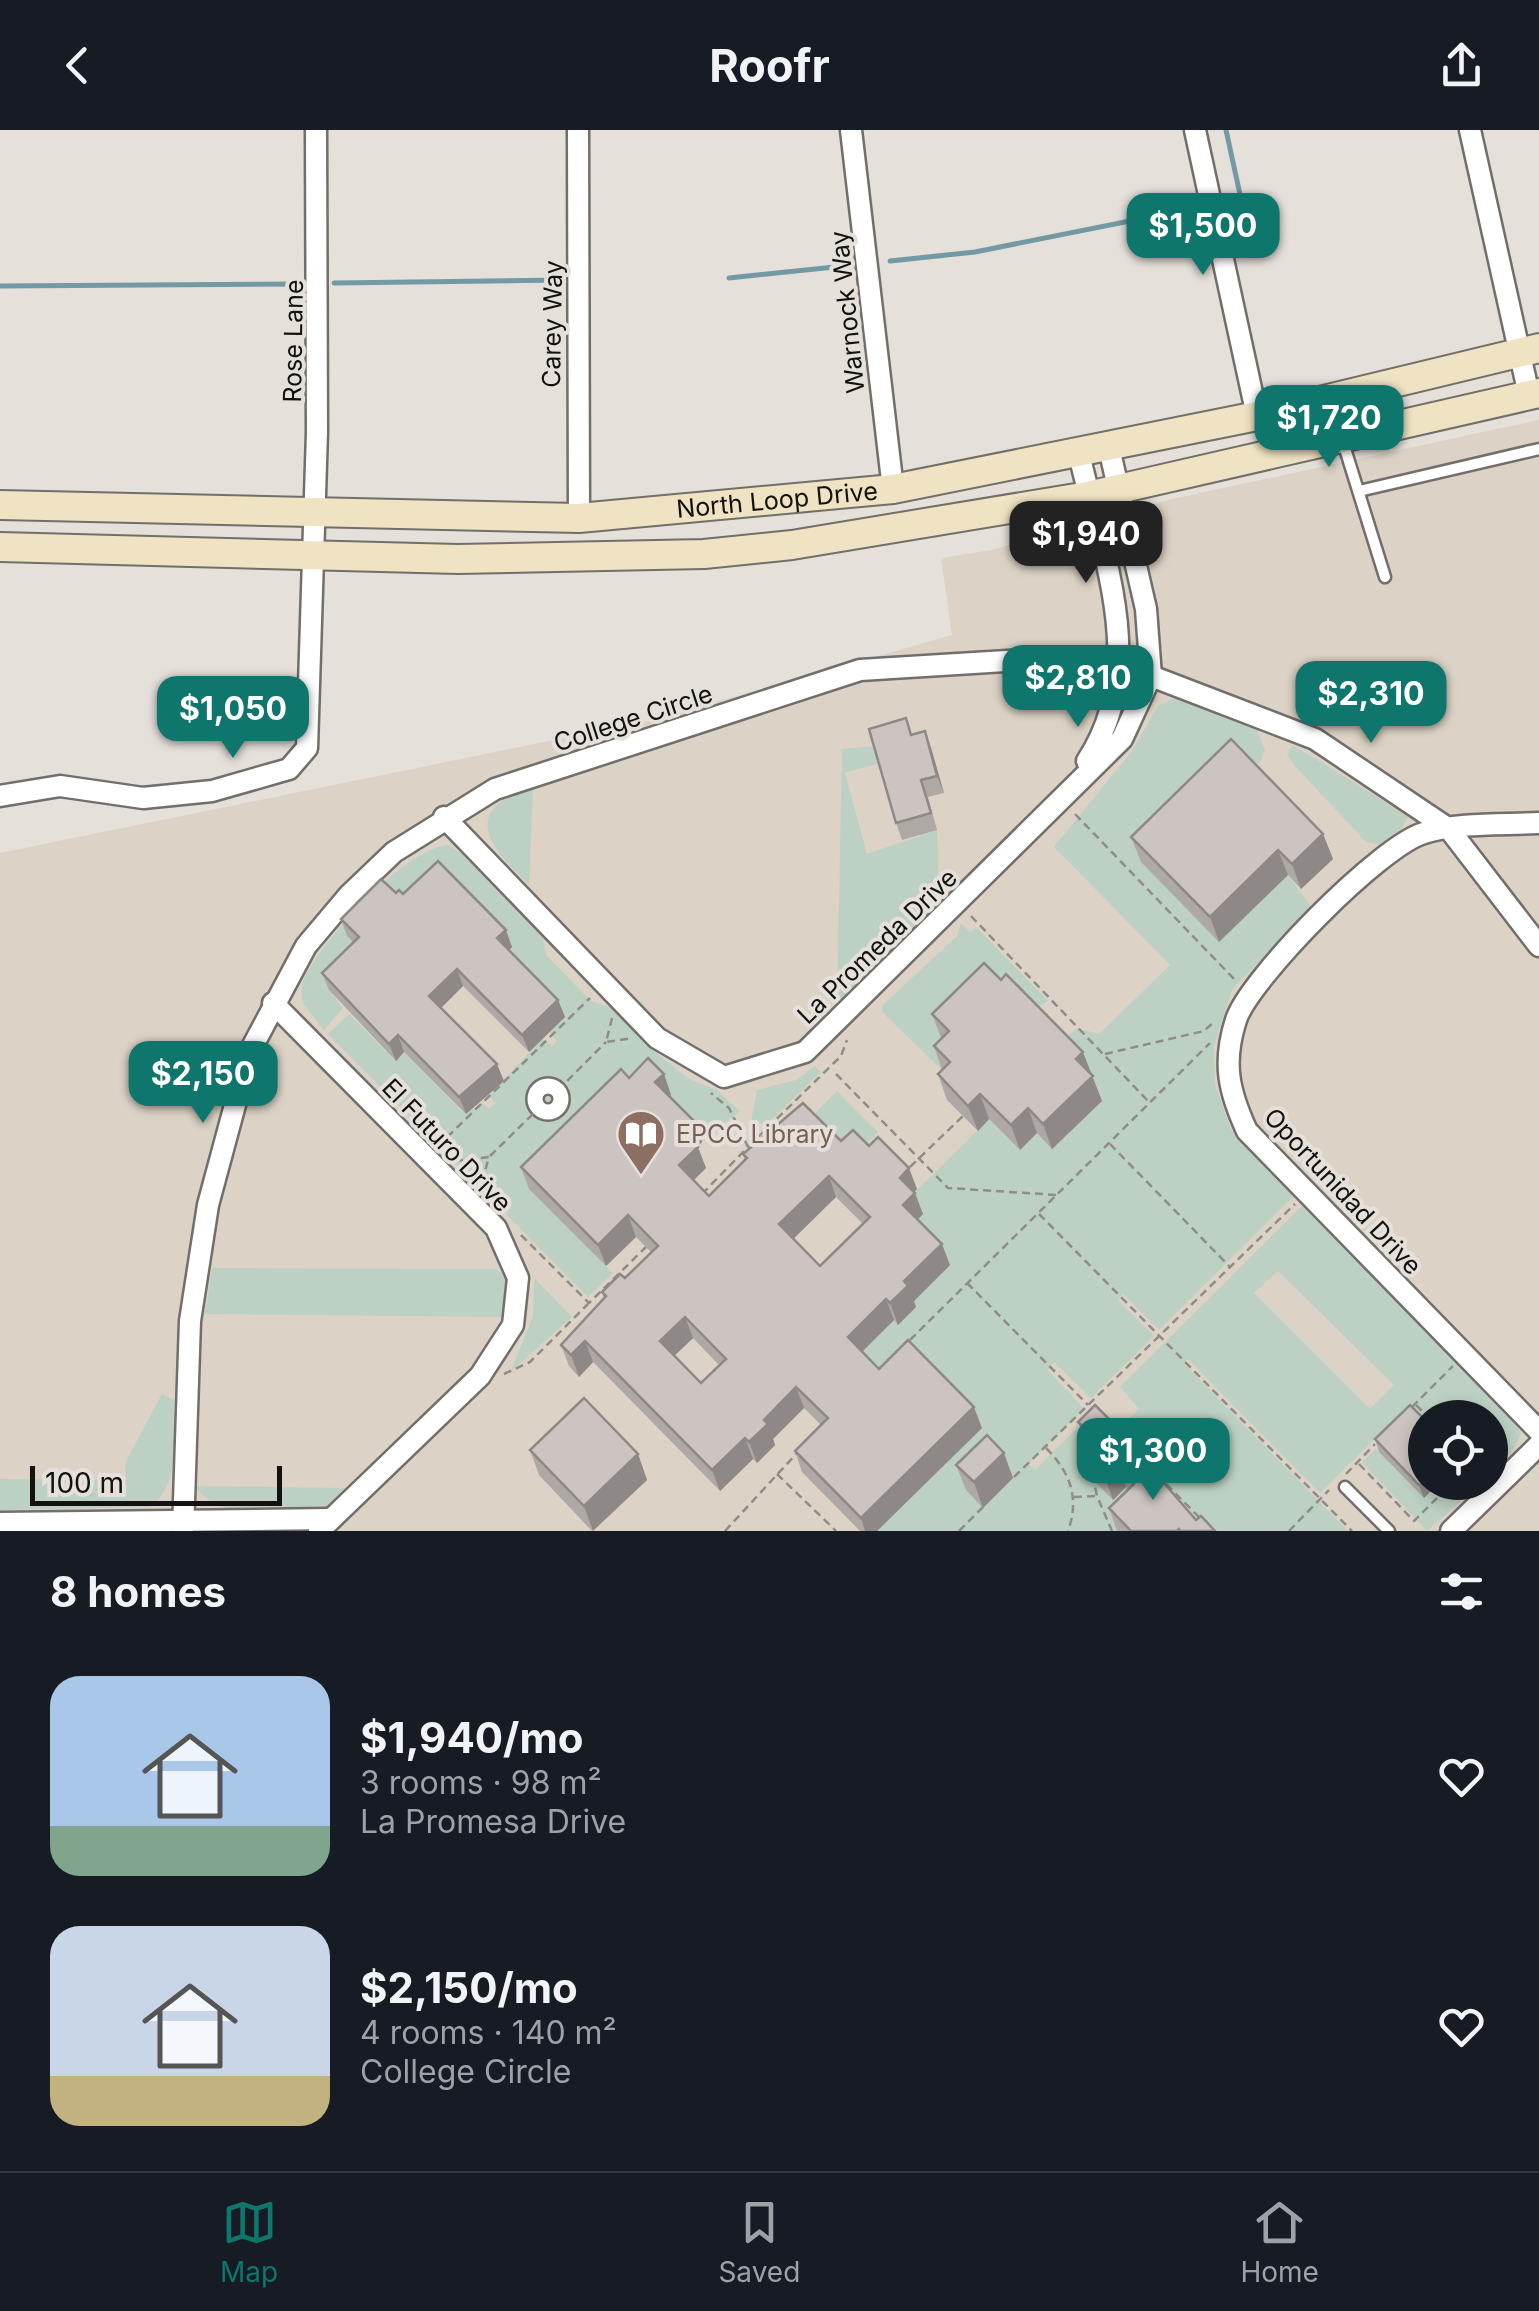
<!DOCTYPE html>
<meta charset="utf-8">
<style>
:root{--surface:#171b24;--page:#20242c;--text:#f1f3f6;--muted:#9ea1a6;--line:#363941;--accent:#0f766e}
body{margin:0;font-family:Inter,sans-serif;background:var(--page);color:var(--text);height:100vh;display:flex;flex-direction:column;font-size:38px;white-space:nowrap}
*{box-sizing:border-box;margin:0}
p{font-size:32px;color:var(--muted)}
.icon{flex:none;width:55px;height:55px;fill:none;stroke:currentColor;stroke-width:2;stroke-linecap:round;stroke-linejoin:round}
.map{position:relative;height:1401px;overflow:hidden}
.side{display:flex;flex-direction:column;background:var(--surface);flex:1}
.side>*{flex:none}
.tools{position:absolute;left:1408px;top:1270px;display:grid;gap:20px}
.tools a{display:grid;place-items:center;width:100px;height:100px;border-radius:50%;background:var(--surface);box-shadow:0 5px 15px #0003;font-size:50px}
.scale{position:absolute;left:30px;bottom:25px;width:252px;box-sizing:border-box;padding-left:10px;border:5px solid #131210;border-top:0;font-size:28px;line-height:35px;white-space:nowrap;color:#131210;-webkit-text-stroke:8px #e5e0da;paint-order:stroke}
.price{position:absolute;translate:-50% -85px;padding:0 22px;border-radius:20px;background:var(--accent);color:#fff;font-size:32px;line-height:65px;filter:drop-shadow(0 2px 5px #0008)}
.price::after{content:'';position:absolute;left:50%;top:60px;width:30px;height:22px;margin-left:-15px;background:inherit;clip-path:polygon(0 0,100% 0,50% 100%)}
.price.current{background:#222;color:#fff}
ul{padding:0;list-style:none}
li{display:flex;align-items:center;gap:30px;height:250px;padding:0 50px}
li span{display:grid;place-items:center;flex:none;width:280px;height:200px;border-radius:30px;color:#555}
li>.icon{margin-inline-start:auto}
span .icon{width:120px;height:120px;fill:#fffc;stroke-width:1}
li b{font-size:42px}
h2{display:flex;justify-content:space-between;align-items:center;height:120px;padding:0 50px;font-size:42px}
header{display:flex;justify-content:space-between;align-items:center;height:130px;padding:0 50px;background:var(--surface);font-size:45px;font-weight:700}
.menu{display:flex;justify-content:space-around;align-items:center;height:140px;border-top:2px solid var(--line);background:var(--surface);font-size:28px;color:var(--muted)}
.menu a{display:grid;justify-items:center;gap:5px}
.menu .current{color:var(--accent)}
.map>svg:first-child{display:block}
.built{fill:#dcd3c6;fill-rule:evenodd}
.green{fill:#bcd1c3;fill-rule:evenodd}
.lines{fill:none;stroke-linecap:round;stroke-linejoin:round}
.stream{stroke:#7399a4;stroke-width:5}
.service-casing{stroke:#726e69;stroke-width:15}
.pedestrian-casing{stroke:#726e69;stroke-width:20}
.minor-casing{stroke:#726e69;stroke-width:25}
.secondary-casing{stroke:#726e69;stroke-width:32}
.path{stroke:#908c88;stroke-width:2.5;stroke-dasharray:8 5;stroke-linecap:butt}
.service{stroke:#fff;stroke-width:10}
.pedestrian{stroke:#fff;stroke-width:15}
.minor{stroke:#fff;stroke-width:20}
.secondary{stroke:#efe3c3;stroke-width:28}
.wall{fill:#afa9a5;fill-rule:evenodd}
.shaded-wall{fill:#8e8986}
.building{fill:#cbc4c0;stroke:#8e8986;stroke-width:2.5;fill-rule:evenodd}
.labels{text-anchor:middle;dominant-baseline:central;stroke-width:8;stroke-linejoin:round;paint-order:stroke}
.street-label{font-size:25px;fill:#131210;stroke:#e5e0da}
.education-label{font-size:25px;fill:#785e54;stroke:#e5e0da;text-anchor:start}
</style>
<header><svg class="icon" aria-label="back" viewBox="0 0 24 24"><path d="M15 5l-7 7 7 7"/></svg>Roofr<svg class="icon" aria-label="share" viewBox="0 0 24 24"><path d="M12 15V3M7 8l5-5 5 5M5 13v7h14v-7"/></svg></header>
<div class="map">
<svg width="1539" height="1401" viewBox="0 0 1539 1401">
<rect width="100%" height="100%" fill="#e5e0da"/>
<path class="built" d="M1539 290V1401H0V723L652 590 952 505 941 428 991 420 1172 369ZM1425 1288H1490V1352H1425Z"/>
<g class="green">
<path d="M1175 568 1255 596 1265 620 1260 633 1240 635 1219 812 1288 745 1311 777 1232 860 1214 916 1215 955 1231 999 1294 1066 1159 1200 1123 1164 1118 1170 1154 1206 1091 1268 1054 1232 1048 1240 1084 1279 1028 1334 1035 1340 1090 1285 1121 1296 1139 1279 1120 1257 1302 1076 1515 1291 1521 1304 1513 1321 1490 1344V1288H1425V1298L1415 1288 1387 1297 1320 1363 1188 1229 1184 1234 1348 1401H877L887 1260 856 1228 892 1189 898 1194 916 1177 910 1171 949 1135 901 1085 908 1069 989 989 1020 1020 1037 1003 1053 1019 1060 915 1076 898 1099 904 1170 835 1054 717 1132 621 1158 576ZM1278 1141 1394 1255 1370 1279 1254 1163Z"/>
<path d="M1293 615 1408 686 1398 705 1380 715 1366 712 1295 636 1287 624Z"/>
<path d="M876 616 880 633 845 643 867 724 937 700 939 777 837 873 842 619Z"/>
<path d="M533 657 529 754C487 717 460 679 533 657Z"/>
<path d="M448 715 462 724 543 808 546 825 591 871 612 878 662 928 691 950 717 960 740 981 702 1012 663 973 530 1058 613 1143 588 1167 328 904 349 884 395 931 404 922 465 984 482 973 489 979 495 973 489 966 543 908 552 916 557 911 549 902 564 887 504 825 511 816 365 824 329 860 343 878 324 900 302 872C302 864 300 856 304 849 323 809 404 719 448 715Z"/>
<path d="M961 793 970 802 976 797 1048 871 943 941 882 882 883 875 957 806Z"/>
<path d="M815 936 821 942 767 994 751 992 757 960 796 950Z"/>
<path d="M837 961 878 1002 854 1028 808 990Z"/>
<path d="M212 1138 496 1139 509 1149 507 1179 501 1187 205 1184Z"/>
<path d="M534 1148 572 1187 511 1241 533 1186Z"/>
<path d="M162 1264 174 1270C173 1306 182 1353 150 1377L0 1380V1349L126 1350 125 1333Z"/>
<path d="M1376 1319 1424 1368 1440 1353H1481L1427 1401 1362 1332Z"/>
<path d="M195 1356 349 1358 323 1381C279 1381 222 1395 195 1356Z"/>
</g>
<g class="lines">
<g class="stream">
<path d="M1226 0 1241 69"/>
<path d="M890 131 975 122 1200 77"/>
<path d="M729 148 854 135"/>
<path d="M334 153 560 150"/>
<path d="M0 156 305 154"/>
</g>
<g class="service-casing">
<g id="service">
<path d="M1342 309 1385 447"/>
<path d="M1359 361 1539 319"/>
<path d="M1345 1357 1389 1401"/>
</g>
</g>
<g class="pedestrian-casing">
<circle id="pedestrian" cx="548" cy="969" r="13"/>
</g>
<g class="minor-casing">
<g id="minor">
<path d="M578 0 579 388"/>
<path d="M851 0 893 359"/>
<path d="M1195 0 1257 286"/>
<path d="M1470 0 1529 265"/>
<path d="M1079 324C1102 425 1150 535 1087 631"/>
<path d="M0 666 60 656 143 668 212 661 289 639 307 618 317 302 316 0"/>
<path d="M444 687 657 908 724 947 805 922 1122 609 1151 546 1146 479 1109 318"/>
<path d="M1539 693C1502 695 1459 692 1424 703 1381 715 1249 849 1236 890 1222 933 1229 962 1247 1001L1539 1301"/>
<path d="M273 873 496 1098 518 1148 513 1195 480 1246 319 1401"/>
<path d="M0 1393 331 1389"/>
<path d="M183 1401 190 1191 208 1075 249 923 306 816 349 765 394 722 495 659 860 540 1022 530 1120 540 1151 546 1315 609 1449 699 1539 816"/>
<path d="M1451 1401 1539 1315"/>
</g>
</g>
<g class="secondary-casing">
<g id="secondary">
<path id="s1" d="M0 375 579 388 893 359 1257 286 1539 218"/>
<path d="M0 417 458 429 704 424 792 415 1088 366 1539 263"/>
</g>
</g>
<g class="path">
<path d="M1075 684 1236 851"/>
<path d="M971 786 1148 971"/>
<path d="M612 888 606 912 633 908"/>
<path d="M1105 924 1204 901 1215 891"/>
<path d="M836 944 948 1058 1057 1065"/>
<path d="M558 960 606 912"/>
<path d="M1110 1014 1230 1137"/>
<path d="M438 1016 590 868"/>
<path d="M749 1016 841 926 847 910"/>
<path d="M490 1026 538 979"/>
<path d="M455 1031 489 1027 481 1055"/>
<path d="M910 1037 963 986"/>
<path d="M702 1064 748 1017 729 978 711 963"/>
<path d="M1039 1084 1352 1401"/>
<path d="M521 1105 589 1173 646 1117"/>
<path d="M967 1153 1088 1275"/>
<path d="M910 1210 1210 913"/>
<path d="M504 1244 530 1232 588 1174"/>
<path d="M1416 1275 1429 1288"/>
<path d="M1412 1277 1453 1236"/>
<path d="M1115 1302 1137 1325"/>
<path d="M1084 1307 1097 1366 1112 1401"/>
<path d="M1046 1318C1070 1342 1080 1368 1068 1401"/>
<path d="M1359 1334 1414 1391 1453 1352"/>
<path d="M777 1344 836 1401"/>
<path d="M1346 1344 1375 1314"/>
<path d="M1157 1345 1201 1389"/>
<path d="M1014 1347 1295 1074"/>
<path d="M1074 1367 1096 1366"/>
<path d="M725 1401 798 1322"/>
<path d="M959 1401 983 1377"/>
<path d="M1289 1401 1329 1360"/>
</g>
<use href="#service" class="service"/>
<use href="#pedestrian" class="pedestrian"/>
<use href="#minor" class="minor"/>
<use href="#secondary" class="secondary"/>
</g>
<g class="wall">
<path d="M912 605 931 618 944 663 928 667 937 700 902 710 896 693Z"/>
<path d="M1323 704 1333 729 1301 759 1288 745 1219 812 1141 732 1131 707Z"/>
<path d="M396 763 403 764 512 817 509 820 558 870 565 887 529 922 463 856 441 878 504 951 466 984 404 922 396 931 329 860 322 843 353 812 347 806 341 789Z"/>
<path d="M932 884 1091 944 1102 971 1052 1019 1037 1003 1020 1020 989 989 978 1001 947 970 938 944 942 940 934 916 941 908Z"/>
<path d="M664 944 671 965 670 966 694 991 702 1012 697 1017 706 1038 693 1050 709 1066 745 1030 743 1024 841 1011 869 1016 917 1059 914 1062 923 1084 918 1089 950 1135 914 1171 916 1177 898 1195 894 1190 862 1221 879 1239 982 1298 877 1401H860L802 1342 795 1321 821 1295 804 1278 773 1309 775 1315 757 1333 753 1329 720 1361 593 1232 579 1247 569 1236 561 1215 604 1168 602 1162 625 1148 651 1122 636 1107 606 1136 529 1059 521 1037ZM836 1067 863 1094 820 1136 793 1109ZM693 1208 719 1235 701 1253 674 1226Z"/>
<path d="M1111 1291 1120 1316 1116 1321 1122 1327 1125 1335 1196 1390 1215 1401H1117L1109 1378 1127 1360 1126 1357 1113 1370 1097 1354 1088 1328 1093 1323 1087 1317 1078 1292Z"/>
<path d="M1375 1309 1425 1352H1440L1424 1368 1379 1322Z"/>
<path d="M530 1320 638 1324 647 1350 592 1401 539 1345Z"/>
<path d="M956 1335 1013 1348 983 1378 966 1360Z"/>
</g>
<g class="shaded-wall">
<path d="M925 601 931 618 944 663 937 646Z"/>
<path d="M1323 704 1333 729 1301 759 1292 734Z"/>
<path d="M1278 720 1288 745 1219 812 1210 787Z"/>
<path d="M506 800 512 817 504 825 497 808Z"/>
<path d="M457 839 463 856 436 883 429 866Z"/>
<path d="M558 870 565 887 529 922 522 905Z"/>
<path d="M398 905 404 922 396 931 389 914Z"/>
<path d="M1083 922 1102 971 1052 1019 1043 994 1076 929Z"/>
<path d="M497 934 504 951 466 984 459 967Z"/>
<path d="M664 944 671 965 663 973 655 952Z"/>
<path d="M980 964 989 989 978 1001 968 976Z"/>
<path d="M1028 978 1037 1003 1020 1020 1011 995Z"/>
<path d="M694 991 702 1012 690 1023 683 1002Z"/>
<path d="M698 1017 706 1038 687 1057 679 1035Z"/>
<path d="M909 1038 917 1059 908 1069 900 1048Z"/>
<path d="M829 1046 836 1067 786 1116 779 1094Z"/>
<path d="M915 1063 923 1084 911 1096 903 1075Z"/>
<path d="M628 1085 636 1107 606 1136 598 1115Z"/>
<path d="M942 1114 950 1135 914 1171 916 1177 898 1195 890 1173 904 1151Z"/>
<path d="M886 1169 894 1190 856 1228 848 1207Z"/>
<path d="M685 1187 693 1208 667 1233 660 1211Z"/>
<path d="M585 1211 593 1232 579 1247 571 1225Z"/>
<path d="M796 1257 804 1278 773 1309 775 1315 757 1333 749 1312 764 1290Z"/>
<path d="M974 1277 982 1298 877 1401H865L861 1388Z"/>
<path d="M1111 1291 1120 1316 1103 1334 1094 1308Z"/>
<path d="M745 1308 753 1329 720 1361 712 1340Z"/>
<path d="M1004 1323 1013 1348 983 1378 974 1352Z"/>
<path d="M638 1324 647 1350 593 1401 584 1376Z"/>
<path d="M1122 1327 1130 1351 1120 1340 1126 1357 1113 1370 1104 1345Z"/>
<path d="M1425 1350V1352H1440L1424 1368 1419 1355Z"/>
</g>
<g class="building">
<path d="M906 588 911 605 925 601 937 646 921 650 931 683 896 693 869 599Z"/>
<path d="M1231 609 1323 704 1292 734 1278 720 1210 787 1131 707Z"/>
<path d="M438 731 506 800 497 808 558 870 522 905 457 839 429 866 497 934 459 967 398 905 389 914 322 843 359 807 341 789 381 749 396 763 399 760 403 764Z"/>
<path d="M984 833 1001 850 1006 844 1083 922 1076 929 1093 946 1043 994 1028 978 1011 995 980 964 968 976 938 944 950 932 934 916 949 901 932 884Z"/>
<path d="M648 928 664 944 655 952 694 991 683 1002 698 1017 679 1035 709 1066 747 1028 743 1024 803 973 841 1011 853 1000 869 1016 878 1007 909 1038 900 1048 915 1063 903 1075 942 1114 904 1151 908 1156 890 1173 886 1169 848 1207 879 1239 908 1210 974 1277 861 1388 795 1321 828 1288 796 1257 764 1290 768 1294 749 1312 745 1308 712 1340 585 1211 571 1225 561 1215 606 1166 602 1162 620 1144 625 1148 658 1116 628 1085 598 1115 521 1037 621 939 629 948ZM829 1046 870 1087 820 1136 779 1094ZM685 1187 726 1229 701 1253 660 1211Z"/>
<path d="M584 1268 638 1324 584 1376 530 1320Z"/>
<path d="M1095 1275 1111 1291 1094 1308 1078 1292Z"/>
<path d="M1410 1275 1425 1290V1350L1419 1355 1375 1309Z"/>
<path d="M987 1305 1004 1323 974 1352 956 1335Z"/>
<path d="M1106 1311 1122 1327 1104 1345 1088 1328Z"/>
<path d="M1138 1323 1196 1390 1201 1386 1215 1401H1180L1179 1399 1177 1401H1131L1109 1378 1134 1354 1120 1340Z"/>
</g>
<defs>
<g id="library-pin" transform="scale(2.5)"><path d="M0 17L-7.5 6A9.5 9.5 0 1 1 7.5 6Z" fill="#8d6e63" stroke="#e5e0da"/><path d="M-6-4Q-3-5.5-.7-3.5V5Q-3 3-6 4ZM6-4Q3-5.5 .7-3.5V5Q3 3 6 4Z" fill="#fff"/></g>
</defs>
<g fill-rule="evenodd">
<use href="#library-pin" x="641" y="1004"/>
</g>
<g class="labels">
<g class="street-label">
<text transform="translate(847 182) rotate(-96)">Warnock Way</text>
<text transform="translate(552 194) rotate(-89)">Carey Way</text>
<text transform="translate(293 211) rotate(-89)">Rose Lane</text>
<text stroke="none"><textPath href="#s1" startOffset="778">North Loop Drive</textPath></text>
<text transform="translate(633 588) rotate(-18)">College Circle</text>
<text transform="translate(877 816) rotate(-44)">La Promeda Drive</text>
<text transform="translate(447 1015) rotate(46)">El Futuro Drive</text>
<text transform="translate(1343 1061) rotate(47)">Oportunidad Drive</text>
</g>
<g class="education-label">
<text x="676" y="1004">EPCC Library</text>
</g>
</g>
</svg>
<div class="tools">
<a><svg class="icon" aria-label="locate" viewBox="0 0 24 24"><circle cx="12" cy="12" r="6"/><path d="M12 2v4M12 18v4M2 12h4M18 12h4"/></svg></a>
</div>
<div class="scale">100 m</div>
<b class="price" style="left:1203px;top:148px">$1,500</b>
<b class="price" style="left:1329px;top:340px">$1,720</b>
<b class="price current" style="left:1086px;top:456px">$1,940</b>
<b class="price" style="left:1078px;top:600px">$2,810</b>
<b class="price" style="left:1371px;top:616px">$2,310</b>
<b class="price" style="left:233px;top:631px">$1,050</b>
<b class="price" style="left:203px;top:996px">$2,150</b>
<b class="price" style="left:1153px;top:1373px">$1,300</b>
</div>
<section class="side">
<h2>8 homes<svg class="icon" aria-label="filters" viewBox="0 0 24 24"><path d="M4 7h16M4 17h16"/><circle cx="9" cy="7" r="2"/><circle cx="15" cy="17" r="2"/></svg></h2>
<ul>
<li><span style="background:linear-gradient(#a9c7e8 75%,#7fa58c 0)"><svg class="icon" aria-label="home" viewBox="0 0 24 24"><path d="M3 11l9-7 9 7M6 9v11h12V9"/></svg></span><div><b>$1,940/mo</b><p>3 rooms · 98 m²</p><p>La Promesa Drive</p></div><svg class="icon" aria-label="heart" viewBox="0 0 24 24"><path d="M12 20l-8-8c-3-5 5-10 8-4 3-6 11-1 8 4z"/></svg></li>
<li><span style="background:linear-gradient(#c9d6e8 75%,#c2b280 0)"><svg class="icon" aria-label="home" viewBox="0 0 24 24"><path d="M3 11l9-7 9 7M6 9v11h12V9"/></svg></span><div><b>$2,150/mo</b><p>4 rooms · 140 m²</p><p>College Circle</p></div><svg class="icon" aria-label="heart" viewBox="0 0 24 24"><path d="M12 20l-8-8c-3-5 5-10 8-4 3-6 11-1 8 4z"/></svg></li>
</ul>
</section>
<nav class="menu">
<a class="current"><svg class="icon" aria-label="map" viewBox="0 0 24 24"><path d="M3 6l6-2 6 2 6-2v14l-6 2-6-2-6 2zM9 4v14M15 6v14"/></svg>Map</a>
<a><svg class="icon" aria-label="saved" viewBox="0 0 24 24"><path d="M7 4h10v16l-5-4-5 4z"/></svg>Saved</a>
<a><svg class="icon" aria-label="home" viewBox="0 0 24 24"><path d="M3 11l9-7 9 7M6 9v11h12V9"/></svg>Home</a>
</nav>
